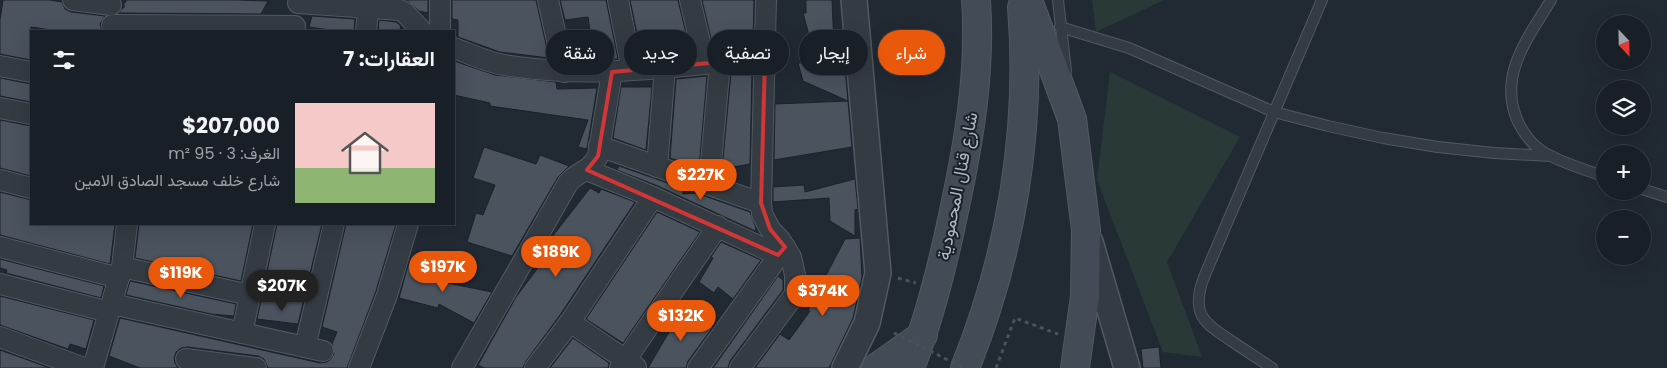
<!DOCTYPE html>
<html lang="ar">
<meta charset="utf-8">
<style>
:root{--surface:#191f26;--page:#262c32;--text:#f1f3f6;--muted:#9fa2a7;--line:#373d43;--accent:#ea580c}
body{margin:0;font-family:Poppins,Vazirmatn,sans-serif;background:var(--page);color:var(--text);direction:rtl;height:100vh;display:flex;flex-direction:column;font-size:19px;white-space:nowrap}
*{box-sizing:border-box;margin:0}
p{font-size:16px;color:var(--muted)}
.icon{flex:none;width:28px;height:28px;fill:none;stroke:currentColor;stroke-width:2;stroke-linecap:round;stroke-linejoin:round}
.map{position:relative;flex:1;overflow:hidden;direction:ltr}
.details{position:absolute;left:30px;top:30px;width:425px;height:195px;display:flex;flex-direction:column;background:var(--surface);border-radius:0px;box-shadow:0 5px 20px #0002,0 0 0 1px var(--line);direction:rtl}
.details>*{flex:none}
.banner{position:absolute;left:470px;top:30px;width:475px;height:45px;direction:rtl;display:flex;gap:10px}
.needle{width:32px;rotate:158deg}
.fabs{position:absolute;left:1596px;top:15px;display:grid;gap:10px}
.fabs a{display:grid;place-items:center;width:55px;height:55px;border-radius:50%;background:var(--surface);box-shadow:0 5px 20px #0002,0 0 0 1px var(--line);font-size:25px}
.price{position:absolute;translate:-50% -42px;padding:0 11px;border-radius:18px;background:var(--accent);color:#fff;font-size:16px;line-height:32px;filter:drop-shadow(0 1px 2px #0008)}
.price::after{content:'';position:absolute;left:50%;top:30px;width:15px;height:11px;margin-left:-8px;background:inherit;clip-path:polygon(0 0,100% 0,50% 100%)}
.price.selected{background:#222;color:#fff}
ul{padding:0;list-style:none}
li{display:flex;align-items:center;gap:15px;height:125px;padding:0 20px}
li span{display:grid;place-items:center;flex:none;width:140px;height:100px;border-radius:0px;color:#555}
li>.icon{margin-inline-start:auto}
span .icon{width:60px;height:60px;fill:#fffc;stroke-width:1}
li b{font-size:21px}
h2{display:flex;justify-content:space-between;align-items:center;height:60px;padding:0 20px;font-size:21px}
.pill{padding:0 18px;border-radius:22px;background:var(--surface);box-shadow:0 5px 20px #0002,0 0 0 1px var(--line);font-size:18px;line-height:45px}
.pill.selected{background:var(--accent);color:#fff}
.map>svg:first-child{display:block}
.green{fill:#293938}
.building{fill:#4a535e;stroke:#1c222a}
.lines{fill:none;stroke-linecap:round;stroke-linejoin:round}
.service-casing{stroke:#525961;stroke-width:12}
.minor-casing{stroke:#525961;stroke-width:22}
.tertiary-casing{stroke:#525961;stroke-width:28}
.secondary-casing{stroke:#525961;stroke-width:30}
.path{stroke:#455455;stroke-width:3;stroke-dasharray:4 4;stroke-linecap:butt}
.service{stroke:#343b43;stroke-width:10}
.minor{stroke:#343b43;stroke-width:20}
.tertiary{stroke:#343b43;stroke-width:25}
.secondary{stroke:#434b56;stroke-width:28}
.path-bridge{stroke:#455455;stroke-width:3;stroke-dasharray:4 4;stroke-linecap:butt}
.marked{fill:none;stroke:#d23637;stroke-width:4;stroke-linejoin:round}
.labels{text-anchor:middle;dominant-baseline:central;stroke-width:4;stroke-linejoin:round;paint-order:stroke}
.street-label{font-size:18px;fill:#aeb6c0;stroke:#1a2028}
</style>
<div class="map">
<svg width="1667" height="368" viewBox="0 0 1667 368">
<rect width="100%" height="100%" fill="#212932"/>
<g class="green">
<path d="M1092 0H1164L1096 32Z"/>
<path d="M1110 72 1240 137 1167 262 1202 357 1163 352 1097 180Z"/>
</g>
<g class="building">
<path d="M3 0H50L62 2 65 9 71 12 105 16 100 24 102 31H58L31 27V60L0 54V20Z"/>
<path d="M126 0H237L268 1 261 14 119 13 122 8H124V2H126Z"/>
<path d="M406 0H428V13L419 11Z"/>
<path d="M452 0H536L549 58 500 52 458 37V20L452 19Z"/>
<path d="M560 0H606L618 59 594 60 588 17 565 20Z"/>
<path d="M630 0H678L691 54 642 58Z"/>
<path d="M702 0H754L753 47 714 51Z"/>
<path d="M806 0H832L834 44 843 42V44L852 147 774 160 775 104 848 101 803 81 798 63H802L800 58 811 57 810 39 803 13H806Z"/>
<path d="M312 16 355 19 354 31H337L309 27Z"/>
<path d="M379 20 396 22 400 25 401 31H378Z"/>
<path d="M454 61 495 75 556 82 557 89 597 88 587 149 578 147 588 120 490 106V103L454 95Z"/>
<path d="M752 71 750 164 722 169 731 73Z"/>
<path d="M707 76 699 168 670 158 676 79Z"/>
<path d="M0 78 31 84V102L0 96Z"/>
<path d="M621 87H652L646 150 613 138Z"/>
<path d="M0 120 31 126V176L0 168Z"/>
<path d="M484 147 536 164 540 155 569 166 558 177 512 256 467 242 476 213 483 215 495 185 473 178Z"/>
<path d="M619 166 682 188 683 194 696 193 750 212 756 228 755 231 658 186 617 170Z"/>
<path d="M855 179 858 209 855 210V236L830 221 829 198 773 202V187L804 185 805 192Z"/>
<path d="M590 188 599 193 601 189 635 202 560 315 526 361 523 368H484L478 365 516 297 540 265 536 263 545 246Z"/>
<path d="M0 192 31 200V224H115L110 264 0 235Z"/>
<path d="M657 212 700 232 623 343 586 319Z"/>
<path d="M139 224H253L241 281 135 258Z"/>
<path d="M277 224H322L298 324 257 319Z"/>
<path d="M346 224H396L376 291 347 368H268L264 359 258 356 188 347 181 348 176 352 174 358 175 363 178 368H140L109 356 120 318 320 363 327 362 331 359 334 354 332 344 337 332 322 327Z"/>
<path d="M860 238 862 277 853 318 829 368H755L780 334 789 340 800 325 810 311 808 310 845 239Z"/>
<path d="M721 242 761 260 733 299 718 287 714 293 699 282 713 258 711 257Z"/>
<path d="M0 259 104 286 101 298 6 273 7 270 0 268Z"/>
<path d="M408 265 450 277 448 283 492 292 474 323 439 304 438 308 399 298Z"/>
<path d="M778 276 783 280V290L730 361 728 368H713Z"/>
<path d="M130 281 236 304 234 316 211 314 126 295Z"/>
<path d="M0 296 94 320 86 349 70 344 68 349 0 325Z"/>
<path d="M683 308 713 327 688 361 686 368H648Z"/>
<path d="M573 338 609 363 608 368H550Z"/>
<path d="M1159 347 1161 368H1143L1141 349Z"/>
<path d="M0 350 50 368H0Z"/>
</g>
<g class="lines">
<g class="service-casing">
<g id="service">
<path d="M1058 0 1066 71"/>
<path d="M1551 0C1528 38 1496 77 1519 124 1526 137 1537 150 1551 156 1568 165 1587 170 1605 177"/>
<path d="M1060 27 1129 48 1274 112 1328 126 1383 138 1438 147 1494 153 1550 156"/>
<path d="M1642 189 1667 197"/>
<path d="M1272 368C1259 359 1246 351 1233 342 1204 323 1190 314 1204 277L1322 0"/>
</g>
</g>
<g class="minor-casing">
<g id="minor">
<path d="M73 0 111 5"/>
<path d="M440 0V31"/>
<path d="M548 0 564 72"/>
<path d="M618 0 632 70"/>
<path d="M690 0 705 63"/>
<path d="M298 3 400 10 405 13 422 31"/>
<path d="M112 25 295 26"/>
<path d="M366 31 369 0"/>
<path d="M454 48C470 54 487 62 504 65 591 80 679 66 765 58"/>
<path d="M0 66 31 72"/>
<path d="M0 108 31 114"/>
<path d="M599 146 761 203"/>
<path d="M657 167 665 67"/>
<path d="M587 170 653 197 778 255"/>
<path d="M0 180 31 188"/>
<path d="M709 185 720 62"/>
<path d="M0 247 119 278"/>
<path d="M122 267 250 295"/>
<path d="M0 284 109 312"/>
<path d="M112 304 323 351"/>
<path d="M570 322 636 367"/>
<path d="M242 333 265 224"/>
<path d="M0 337 84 368"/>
<path d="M305 347 334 224"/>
<path d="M186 359 256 368"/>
<path d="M93 368 122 267 127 224"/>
<path d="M359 368 387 295 408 224"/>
<path d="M462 368 568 183C579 170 589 173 598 156L612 72"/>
<path d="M535 368 570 322 653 197"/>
<path d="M620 368 718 226"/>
<path d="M698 368 785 247"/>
<path d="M740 368 795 294V275L791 257 781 241 770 229 762 214 761 203 766 0"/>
</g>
</g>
<g class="tertiary-casing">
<g id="tertiary">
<path d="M1090 242 1127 368"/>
<path d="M845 368 867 323 878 273 854 0"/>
</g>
</g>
<g class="secondary-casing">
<g id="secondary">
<path d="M1028 0 1072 119 1086 230 1085 296 1075 368"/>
<path d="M876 368 923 335"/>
<path d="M910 368C930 317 943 264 954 211 969 141 981 72 976 0"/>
<path d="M965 368C1011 254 1032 130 1022 7"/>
</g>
</g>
<g class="path">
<path d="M898 278 916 283"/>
<path d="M996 368 1015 318 1058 334"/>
</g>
<use href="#service" class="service"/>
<use href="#minor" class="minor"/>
<use href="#tertiary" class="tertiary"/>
<use href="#secondary" class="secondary"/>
<path class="path-bridge" d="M894 333 964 368"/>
</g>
<path class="marked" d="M765 58 761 203 770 229 785 247 778 255 587 170 598 156 612 72Z"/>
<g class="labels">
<g class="street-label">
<text transform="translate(957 186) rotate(-79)">شارع قنال المحمودية</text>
</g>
</g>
</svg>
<div class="fabs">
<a><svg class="needle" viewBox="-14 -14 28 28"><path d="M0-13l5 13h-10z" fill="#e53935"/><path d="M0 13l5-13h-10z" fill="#9fa2a7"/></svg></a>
<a><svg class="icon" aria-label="layers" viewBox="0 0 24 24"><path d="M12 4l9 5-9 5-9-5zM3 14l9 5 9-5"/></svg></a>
<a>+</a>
<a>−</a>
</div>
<b class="price" style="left:701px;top:201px">$227K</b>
<b class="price" style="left:556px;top:278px">$189K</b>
<b class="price" style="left:443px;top:293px">$197K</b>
<b class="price" style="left:181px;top:299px">$119K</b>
<b class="price selected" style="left:282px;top:312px">$207K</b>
<b class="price" style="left:823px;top:317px">$374K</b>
<b class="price" style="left:681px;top:342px">$132K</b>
<div class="banner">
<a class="pill selected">شراء</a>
<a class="pill">إيجار</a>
<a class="pill">تصفية</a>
<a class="pill">جديد</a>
<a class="pill">شقة</a>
</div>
<section class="details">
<h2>العقارات: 7<svg class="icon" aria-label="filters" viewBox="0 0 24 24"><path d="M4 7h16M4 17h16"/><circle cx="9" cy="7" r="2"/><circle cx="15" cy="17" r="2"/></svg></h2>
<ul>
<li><span style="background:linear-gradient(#f6c9c9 65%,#8fb573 0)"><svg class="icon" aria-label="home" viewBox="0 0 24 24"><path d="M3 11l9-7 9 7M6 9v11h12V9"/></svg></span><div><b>$207,000</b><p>الغرف: 3 · 95 m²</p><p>شارع خلف مسجد الصادق الامين</p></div></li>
</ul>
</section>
</div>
